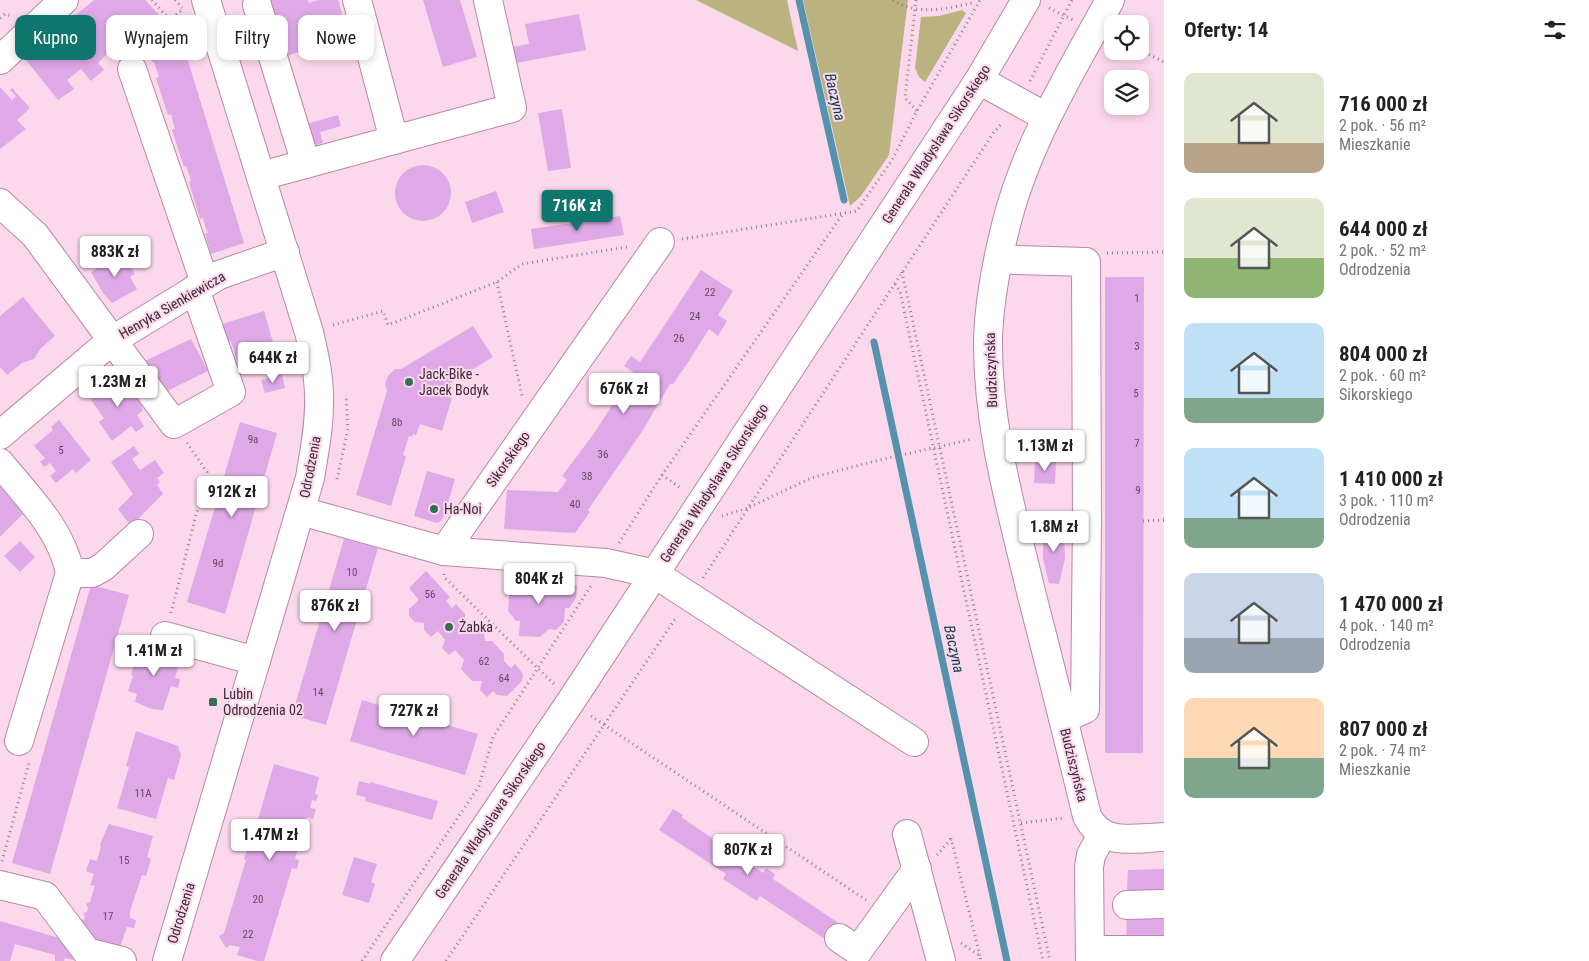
<!DOCTYPE html>
<html lang="pl">
<meta charset="utf-8">
<style>
:root{--surface:#fff;--page:#f6f6f6;--text:#222;--muted:#767676;--accent:#0f766e}
body{margin:0;font-family:"Roboto Condensed",sans-serif;background:var(--page);color:var(--text);height:100vh;display:flex;flex-direction:column;font-size:19px;white-space:nowrap}
*{box-sizing:border-box;margin:0}
p{font-size:16px;color:var(--muted)}
.icon{flex:none;width:28px;height:28px;fill:none;stroke:currentColor;stroke-width:2;stroke-linecap:round;stroke-linejoin:round}
.map{position:relative;flex:1;overflow:hidden}
.drawer{display:flex;flex-direction:column;background:var(--surface);width:425px}
.drawer>*{flex:none}
.top-card{position:absolute;left:15px;top:15px;width:475px;height:45px;display:flex;gap:10px}
.controls{position:absolute;left:1104px;top:15px;display:grid;gap:10px}
.controls a{display:grid;place-items:center;width:45px;height:45px;border-radius:10px;background:var(--surface);box-shadow:0 2px 8px #0003;font-size:25px}
.price{position:absolute;translate:-50% -42px;padding:0 11px;border-radius:5px;background:#fff;color:#222;font-size:16px;line-height:32px;filter:drop-shadow(0 1px 2px #0008)}
.price::after{content:'';position:absolute;left:50%;top:30px;width:15px;height:11px;margin-left:-8px;background:inherit;clip-path:polygon(0 0,100% 0,50% 100%)}
.price.selected{background:var(--accent);color:#fff}
ul{padding:0;list-style:none}
li{display:flex;align-items:center;gap:15px;height:125px;padding:0 20px}
li span{display:grid;place-items:center;flex:none;width:140px;height:100px;border-radius:10px;color:#555}
li>.icon{margin-inline-start:auto}
span .icon{width:60px;height:60px;fill:#fffc;stroke-width:1}
li b{font-size:21px}
h2{display:flex;justify-content:space-between;align-items:center;height:60px;padding:0 20px;font-size:21px}
.pill{padding:0 18px;border-radius:10px;background:var(--surface);box-shadow:0 2px 8px #0003;font-size:18px;line-height:45px}
.pill.selected{background:var(--accent);color:#fff}
main{display:flex;flex:1;min-height:0}
.map>svg:first-child{display:block}
.green{fill:#bab37f}
.lines{fill:none;stroke-linecap:round;stroke-linejoin:round}
.stream{stroke:#5492ad;stroke-width:7}
.building{fill:#dea9e6}
.minor-casing{stroke:#bc85a7;stroke-width:30}
.path{stroke:#997c8d;stroke-width:3;stroke-dasharray:1 4;stroke-linecap:butt}
.minor{stroke:#fff;stroke-width:28}
.poi-dot{fill:#366d54;stroke:#fcd8ed;stroke-width:2}
.labels{text-anchor:middle;dominant-baseline:central;stroke-width:4;stroke-linejoin:round;paint-order:stroke}
.number-label{font-size:11px;fill:#664862}
.street-label{font-size:14px;fill:#3e2836;stroke:#fcd8ed}
.poi-label{font-size:14px;fill:#3e2836;stroke:#fcd8ed;text-anchor:start}
.water-label{font-size:15px;font-style:italic;fill:#14404e;stroke:#fcd8ed}
</style>
<main>
<div class="map">
<svg width="1164" height="961" viewBox="0 0 1164 961">
<rect width="100%" height="100%" fill="#fcd8ed"/>
<g class="green">
<path d="M696 0H787L798 51Z"/>
<path d="M803 0H908L889 155 861 196 850 206Z"/>
<path d="M962 10 966 13 925 82 919 77 915 68 921 17 939 16Z"/>
</g>
<g class="lines">
<g class="stream">
<path d="M799 0 844 200"/>
<path d="M874 342 1007 961"/>
</g>
</g>
<g class="building">
<path d="M94 0H145L171 27 165 33 170 39 180 35 244 243 211 254 205 234 208 233 205 226 203 218 200 219 189 182 191 181 189 174 186 166 184 167 172 130 175 129 173 122 171 114 168 115 156 78 159 77 154 62H152L147 46 145 48 129 31 98 63 104 70 91 81 81 69 67 80 74 89 58 100 26 60 55 32 57 34 63 29 71 19Z"/>
<path d="M270 0H308L309 3 318 0H338L345 24 333 27 337 41 286 56Z"/>
<path d="M423 0H460L477 57 443 67Z"/>
<path d="M579 14 586 50 516 63 512 47 529 44 525 24Z"/>
<path d="M0 87 12 100 16 96 10 90 12 88 30 108 17 120 26 129 0 149Z"/>
<path d="M562 109 571 168 548 171 538 113Z"/>
<path d="M338 115 341 126 320 132 323 143 313 146 306 124Z"/>
<circle cx="423" cy="193" r="28"/>
<path d="M496 191 504 212 472 223 465 202Z"/>
<path d="M620 216 624 235 534 249 531 229Z"/>
<path d="M121 253 135 274 130 277 137 289 112 303 103 293 91 272Z"/>
<path d="M701 270 733 291 718 315 727 321 718 336 709 329 689 361 673 384H670L643 430 588 510 590 512 575 533 504 529 507 490 558 492 567 480 562 476 595 432 633 372 624 366 631 356 640 362Z"/>
<path d="M1105 277H1144L1143 753H1105Z"/>
<path d="M23 297 55 336 41 348 34 359 22 363 7 375 0 367V316Z"/>
<path d="M264 311 279 363 241 375 231 341 224 343 219 325Z"/>
<path d="M473 326 493 357 437 391 439 394 452 398 442 431 420 424 416 435 413 434 412 437 409 436 403 455 406 456 391 506 356 495 387 391 385 384 388 376 395 369H401Z"/>
<path d="M191 339 208 371 161 394 145 361Z"/>
<path d="M282 374 285 388 265 393 261 380Z"/>
<path d="M116 375 133 396 139 399 143 410 137 415 144 426 136 432 131 426 112 441 99 422 104 418 91 400 97 396 96 389Z"/>
<path d="M59 420 91 460 76 473 73 469 56 483 50 476 56 471 50 463 44 467 40 462 45 458 34 446 53 430 51 427Z"/>
<path d="M240 422 277 433 225 614 187 602Z"/>
<path d="M134 446 139 454 132 459 140 470 155 460 164 473 157 478 160 482 157 485 163 494 131 526 118 509 133 494 111 462Z"/>
<path d="M1035 461H1056L1055 484 1034 483Z"/>
<path d="M427 471 455 479 444 516 441 521 437 523 414 516Z"/>
<path d="M0 481 28 509 0 537Z"/>
<path d="M1043 528H1064L1065 559 1059 584 1049 583 1043 559Z"/>
<path d="M344 539 378 548 326 725 292 715Z"/>
<path d="M20 541 35 557 20 572 4 556Z"/>
<path d="M426 571 450 597 446 601 452 608 456 604 465 614V621L472 628 475 624 484 633 485 641H492L504 654V661L511 668 515 664 523 674 522 681 507 696 497 695 493 691 487 697 480 690 482 681H472L461 669 464 660 455 650 449 655 442 648 445 640 438 631 431 637 424 630V623L415 622 409 616V609L419 600 409 588Z"/>
<path d="M518 577 554 580 561 589 562 585 577 586 576 598 569 608H565L564 622 556 630 549 629 540 637 519 636 520 621H516L508 611 510 582H518Z"/>
<path d="M91 585 129 595 50 874 12 863Z"/>
<path d="M140 645 181 658 175 678 180 679 178 688 171 686 163 710 152 709 135 702 137 694 128 691 133 676 131 675Z"/>
<path d="M362 700 478 734 465 775 350 741Z"/>
<path d="M136 731 178 746 181 755 174 780 168 778 156 819 117 808 129 767 126 766Z"/>
<path d="M274 764 319 777 315 794 318 795 316 801 312 800 310 808 316 809 313 819 307 817 295 859 299 860 297 869 292 868 264 961H257L237 955 240 947 230 945 226 948 219 936 224 933 246 860 244 859 249 843 251 844Z"/>
<path d="M359 781 370 784V782L438 801 432 820 365 801 366 797 356 795Z"/>
<path d="M673 809 683 815 681 817 763 873 766 868 775 874 773 879 840 924 828 941 760 896 757 901 723 879 726 874 659 830Z"/>
<path d="M109 824 153 836 147 857 151 859 146 876 142 875 130 911V918L136 920 134 928 127 927 120 947 80 936 78 926 80 919 84 920 85 917 83 913 87 912 88 908 86 904 90 902 95 886 90 885 94 874 86 871 90 859 97 861 101 846 100 844Z"/>
<path d="M354 857 377 864 371 882 375 884 369 903 342 895Z"/>
<path d="M1164 869V891H1127L1128 870Z"/>
<path d="M1164 917V938L1126 939 1127 918Z"/>
<path d="M0 921 63 939 75 946 73 960 65 958 64 961H55V955L15 944 10 961H0Z"/>
</g>
<g class="lines">
<g class="minor-casing">
<g id="minor">
<path d="M357 0 394 140"/>
<path d="M1110 0C1071 72 1026 144 1006 225 997 261 989 302 988 339 987 427 1012 511 1032 596 1051 669 1069 742 1087 816 1102 847 1134 838 1164 837"/>
<path d="M257 5 306 164"/>
<path d="M0 60 64 0"/>
<path d="M132 69 205 283"/>
<path d="M979 80 1046 117"/>
<path d="M261 176 512 108 488 0"/>
<path d="M0 203 35 235 174 424 231 392 195 289"/>
<path d="M999 257 1014 260 1086 262 1087 520 1085 709 1063 719"/>
<path d="M0 435 111 341 219 275 285 252"/>
<path d="M0 463C27 496 62 530 70 573L19 741"/>
<path d="M301 511 444 551 606 563 655 574 914 742"/>
<path d="M444 551 660 242"/>
<path d="M70 573H92L103 567 139 534"/>
<path d="M165 636 256 661"/>
<path d="M907 834 941 961"/>
<path d="M0 885 45 896 87 952 122 961"/>
<path d="M1127 905 1164 904"/>
<path d="M839 938 858 951 917 869"/>
<path d="M1090 950H1164"/>
<path d="M167 961 310 478C314 452 320 425 319 397 319 375 314 354 309 332L206 0"/>
<path d="M395 961 571 701 979 80 1026 0"/>
<path d="M1090 961 1089 867 1091 855 1102 835"/>
</g>
</g>
<g class="path">
<path d="M152 0 170 20 183 9"/>
<path d="M175 0 182 8"/>
<path d="M893 0C917 16 946 9 972 3"/>
<path d="M916 0 905 98 917 111"/>
<path d="M1049 8 1073 20"/>
<path d="M0 18 5 14 12 16"/>
<path d="M1140 50 1164 62"/>
<path d="M1030 81 1072 0"/>
<path d="M682 239 857 211 892 160 917 111 980 0"/>
<path d="M1107 253 1164 252"/>
<path d="M902 272 1050 961"/>
<path d="M497 282 522 396"/>
<path d="M895 284 900 291 1043 961"/>
<path d="M333 325 383 311 388 325 497 282 522 264 627 247"/>
<path d="M662 475 682 489"/>
<path d="M337 479 348 429 346 395"/>
<path d="M722 516 748 508 994 132 1003 122"/>
<path d="M1143 521 1164 520"/>
<path d="M1040 528 1055 520H1064"/>
<path d="M619 543 662 475 842 215"/>
<path d="M444 574 445 578 554 684"/>
<path d="M703 578 748 508 811 478 875 461 973 439"/>
<path d="M171 613 207 472 187 443"/>
<path d="M591 716 866 900"/>
<path d="M1021 823 1064 818"/>
<path d="M951 838 980 956"/>
<path d="M937 855 951 839"/>
<path d="M2 861 29 763"/>
<path d="M961 943 980 956 981 961"/>
<path d="M362 961 479 786 493 737 591 586"/>
<path d="M446 961 677 616"/>
</g>
<use href="#minor" class="minor"/>
</g>
<g class="poi-dot">
<circle cx="409" cy="382" r="5"/>
<circle cx="434" cy="509" r="5"/>
<circle cx="449" cy="627" r="5"/>
<rect x="208" y="697" width="10" height="10" rx="2.5"/>
</g>
<g class="labels">
<g class="number-label">
<text x="710" y="292">22</text>
<text x="1137" y="298">1</text>
<text x="695" y="316">24</text>
<text x="679" y="338">26</text>
<text x="1137" y="346">3</text>
<text x="1136" y="393">5</text>
<text x="397" y="422">8b</text>
<text x="253" y="439">9a</text>
<text x="1137" y="443">7</text>
<text x="61" y="450">5</text>
<text x="603" y="454">36</text>
<text x="587" y="476">38</text>
<text x="1138" y="490">9</text>
<text x="575" y="504">40</text>
<text x="218" y="563">9d</text>
<text x="352" y="572">10</text>
<text x="430" y="594">56</text>
<text x="484" y="661">62</text>
<text x="504" y="678">64</text>
<text x="318" y="692">14</text>
<text x="143" y="793">11A</text>
<text x="124" y="860">15</text>
<text x="258" y="899">20</text>
<text x="108" y="916">17</text>
<text x="248" y="934">22</text>
</g>
<g class="street-label">
<text transform="translate(936 144) rotate(-57)">Generała Władysława Sikorskiego</text>
<text transform="translate(172 305) rotate(-30)">Henryka Sienkiewicza</text>
<text transform="translate(991 370) rotate(-92)">Budziszyńska</text>
<text transform="translate(508 459) rotate(-55)">Sikorskiego</text>
<text transform="translate(310 467) rotate(-79)">Odrodzenia</text>
<text transform="translate(714 483) rotate(-57)">Generała Władysława Sikorskiego</text>
<text transform="translate(1074 765) rotate(76)">Budziszyńska</text>
<text transform="translate(490 820) rotate(-56)">Generała Władysława Sikorskiego</text>
<text transform="translate(181 913) rotate(-73)">Odrodzenia</text>
</g>
<g class="poi-label">
<text x="419" y="374">Jack-Bike -<tspan x="419" dy="16">Jacek Bodyk</tspan></text>
<text x="444" y="509">Ha-Noi</text>
<text x="459" y="627">Żabka</text>
<text x="223" y="694">Lubin<tspan x="223" dy="16">Odrodzenia 02</tspan></text>
</g>
<g class="water-label">
<text transform="translate(835 97) rotate(77)">Baczyna</text>
<text transform="translate(954 649) rotate(78)">Baczyna</text>
</g>
</g>
</svg>
<div class="controls">
<a><svg class="icon" aria-label="locate" viewBox="0 0 24 24"><circle cx="12" cy="12" r="6"/><path d="M12 2v4M12 18v4M2 12h4M18 12h4"/></svg></a>
<a><svg class="icon" aria-label="layers" viewBox="0 0 24 24"><path d="M12 4l9 5-9 5-9-5zM3 14l9 5 9-5"/></svg></a>
</div>
<b class="price selected" style="left:577px;top:232px">716K zł</b>
<b class="price" style="left:115px;top:278px">883K zł</b>
<b class="price" style="left:273px;top:384px">644K zł</b>
<b class="price" style="left:118px;top:408px">1.23M zł</b>
<b class="price" style="left:624px;top:415px">676K zł</b>
<b class="price" style="left:1045px;top:472px">1.13M zł</b>
<b class="price" style="left:232px;top:518px">912K zł</b>
<b class="price" style="left:1054px;top:553px">1.8M zł</b>
<b class="price" style="left:539px;top:605px">804K zł</b>
<b class="price" style="left:335px;top:632px">876K zł</b>
<b class="price" style="left:154px;top:677px">1.41M zł</b>
<b class="price" style="left:414px;top:737px">727K zł</b>
<b class="price" style="left:270px;top:861px">1.47M zł</b>
<b class="price" style="left:748px;top:876px">807K zł</b>
<div class="top-card">
<a class="pill selected">Kupno</a>
<a class="pill">Wynajem</a>
<a class="pill">Filtry</a>
<a class="pill">Nowe</a>
</div>
</div>
<section class="drawer">
<h2>Oferty: 14<svg class="icon" aria-label="filters" viewBox="0 0 24 24"><path d="M4 7h16M4 17h16"/><circle cx="9" cy="7" r="2"/><circle cx="15" cy="17" r="2"/></svg></h2>
<ul>
<li><span style="background:linear-gradient(#dfe7d0 70%,#b9a48a 0)"><svg class="icon" aria-label="home" viewBox="0 0 24 24"><path d="M3 11l9-7 9 7M6 9v11h12V9"/></svg></span><div><b>716 000 zł</b><p>2 pok. · 56 m²</p><p>Mieszkanie</p></div></li>
<li><span style="background:linear-gradient(#dfe7d0 60%,#8fb573 0)"><svg class="icon" aria-label="home" viewBox="0 0 24 24"><path d="M3 11l9-7 9 7M6 9v11h12V9"/></svg></span><div><b>644 000 zł</b><p>2 pok. · 52 m²</p><p>Odrodzenia</p></div></li>
<li><span style="background:linear-gradient(#bfe0f5 75%,#7fa58c 0)"><svg class="icon" aria-label="home" viewBox="0 0 24 24"><path d="M3 11l9-7 9 7M6 9v11h12V9"/></svg></span><div><b>804 000 zł</b><p>2 pok. · 60 m²</p><p>Sikorskiego</p></div></li>
<li><span style="background:linear-gradient(#bfe0f5 70%,#7fa58c 0)"><svg class="icon" aria-label="home" viewBox="0 0 24 24"><path d="M3 11l9-7 9 7M6 9v11h12V9"/></svg></span><div><b>1 410 000 zł</b><p>3 pok. · 110 m²</p><p>Odrodzenia</p></div></li>
<li><span style="background:linear-gradient(#c9d6e8 65%,#9aa5b1 0)"><svg class="icon" aria-label="home" viewBox="0 0 24 24"><path d="M3 11l9-7 9 7M6 9v11h12V9"/></svg></span><div><b>1 470 000 zł</b><p>4 pok. · 140 m²</p><p>Odrodzenia</p></div></li>
<li><span style="background:linear-gradient(#ffd9b3 60%,#7fa58c 0)"><svg class="icon" aria-label="home" viewBox="0 0 24 24"><path d="M3 11l9-7 9 7M6 9v11h12V9"/></svg></span><div><b>807 000 zł</b><p>2 pok. · 74 m²</p><p>Mieszkanie</p></div></li>
</ul>
</section>
</main>
